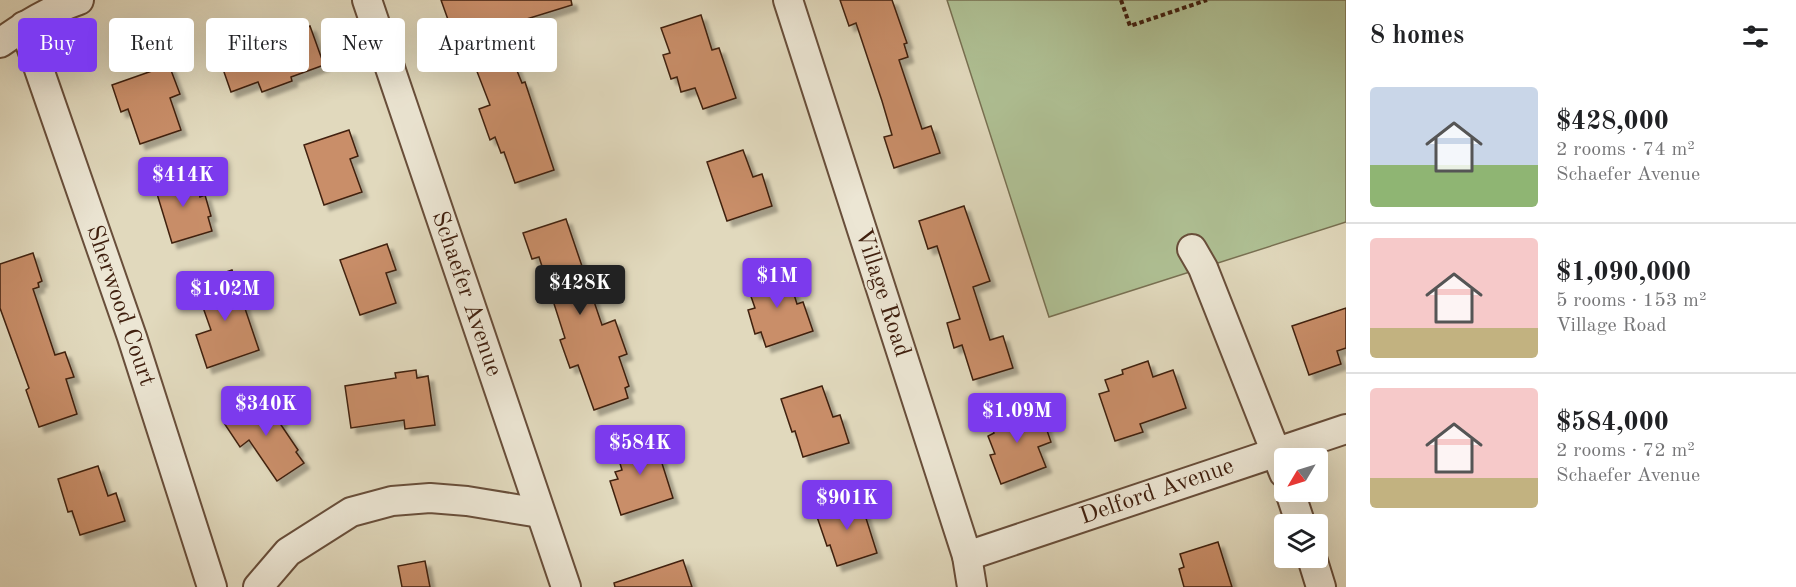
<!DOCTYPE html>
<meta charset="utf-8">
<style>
:root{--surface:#fff;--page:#f2f2f2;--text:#202124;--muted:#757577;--line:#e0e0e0;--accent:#7c3aed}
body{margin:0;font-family:"Old Standard TT",serif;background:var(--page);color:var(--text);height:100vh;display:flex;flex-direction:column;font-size:22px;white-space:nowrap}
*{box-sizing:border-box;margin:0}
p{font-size:20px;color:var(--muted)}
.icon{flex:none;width:33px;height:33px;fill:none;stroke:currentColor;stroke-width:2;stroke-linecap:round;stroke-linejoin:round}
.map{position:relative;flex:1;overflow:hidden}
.side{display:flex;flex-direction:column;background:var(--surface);width:450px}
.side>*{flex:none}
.guide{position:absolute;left:18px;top:18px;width:570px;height:54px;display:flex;gap:12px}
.needle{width:39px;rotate:232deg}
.controls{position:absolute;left:1274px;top:448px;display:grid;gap:12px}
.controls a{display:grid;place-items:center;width:54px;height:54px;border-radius:6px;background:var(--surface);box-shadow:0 6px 24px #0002;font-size:30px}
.price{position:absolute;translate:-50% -51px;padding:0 14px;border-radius:6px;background:var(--accent);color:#fff;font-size:20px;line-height:39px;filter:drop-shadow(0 2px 3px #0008)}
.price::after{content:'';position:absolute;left:50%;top:36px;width:18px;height:14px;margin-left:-9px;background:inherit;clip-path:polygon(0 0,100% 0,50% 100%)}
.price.on{background:#222;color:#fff}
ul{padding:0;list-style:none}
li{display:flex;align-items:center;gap:18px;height:150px;padding:0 24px}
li+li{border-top:2px solid var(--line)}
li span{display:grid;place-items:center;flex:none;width:168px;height:120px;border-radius:6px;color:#555}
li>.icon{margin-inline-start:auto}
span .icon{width:72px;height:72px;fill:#fffc;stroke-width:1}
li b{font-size:26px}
h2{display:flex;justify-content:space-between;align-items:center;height:72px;padding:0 24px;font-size:26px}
.tag{padding:0 21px;border-radius:6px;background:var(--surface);box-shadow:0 6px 24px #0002;font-size:21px;line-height:54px}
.tag.on{background:var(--accent);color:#fff}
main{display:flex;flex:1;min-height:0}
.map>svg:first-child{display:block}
.green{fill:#afc094;stroke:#787052;stroke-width:1.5}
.building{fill:#c98e69;stroke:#40200f;stroke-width:1.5;filter:url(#shadow)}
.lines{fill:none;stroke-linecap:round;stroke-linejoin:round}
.minor-casing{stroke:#684e3a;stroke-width:32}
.path{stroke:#40200f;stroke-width:4;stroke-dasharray:4.5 3;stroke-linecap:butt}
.minor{stroke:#ece6d4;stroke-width:28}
.labels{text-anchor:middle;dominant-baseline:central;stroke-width:4.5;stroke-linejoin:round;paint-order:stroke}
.street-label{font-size:24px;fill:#40200f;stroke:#ece6d4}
</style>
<main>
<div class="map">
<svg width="1346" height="587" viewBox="0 0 1346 587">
<defs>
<filter id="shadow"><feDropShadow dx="5.5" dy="5.5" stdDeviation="1.5" flood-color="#0004"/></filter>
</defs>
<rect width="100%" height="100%" fill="#e1d9bd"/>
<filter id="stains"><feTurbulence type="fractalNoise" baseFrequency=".00333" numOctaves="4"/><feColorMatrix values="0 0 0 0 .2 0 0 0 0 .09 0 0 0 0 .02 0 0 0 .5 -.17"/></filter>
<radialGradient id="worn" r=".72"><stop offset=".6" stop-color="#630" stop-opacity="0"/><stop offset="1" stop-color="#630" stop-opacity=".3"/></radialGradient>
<path class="green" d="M947 0H1346V222L1049 317Z"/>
<g class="building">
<path d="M441 0H571L572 5 504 26 509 39 505 41 522 83 525 82 554 170 515 183 504 152 501 153 495 137 490 140 479 109 490 105 459 25 451 28Z"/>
<path d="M840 0H892L907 43 904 44 908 57 899 60 922 129 931 126 940 153 894 168 884 137 892 135 882 101 856 23 849 26Z"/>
<path d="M701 15 712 50 719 48 736 98 703 109 695 88 681 92 677 77 671 79 663 55 670 53 661 28Z"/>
<path d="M310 26 324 65 291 77 292 81 262 92 258 82 231 92 217 52 266 33 268 37 279 34 280 37Z"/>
<path d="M169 65 180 94 170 98 181 130 140 144 128 109 121 112 112 85Z"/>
<path d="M349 130 358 156 350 159 362 192 324 205 304 145Z"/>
<path d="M743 150 753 177 762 174 772 206 727 221 707 162Z"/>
<path d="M192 172 200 197 205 195 211 216 208 217 212 231 172 243 154 184Z"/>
<path d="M964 206 990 281 973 287 990 340 1003 336 1013 368 973 380 962 345 954 348 947 323 960 319 937 246 928 249 919 221Z"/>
<path d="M566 219 602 325 615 320 627 354 619 357 629 386 625 388 628 398 594 410 578 365 570 368 560 340 565 338 539 257 532 259 523 233Z"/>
<path d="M387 244 396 270 386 273 396 303 360 315 340 260Z"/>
<path d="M33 253 42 281 38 283 39 287 33 289 55 355 65 352 74 377 66 379 77 414 39 427 26 390 29 388 0 308V264Z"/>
<path d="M786 269 797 304 803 302 813 331 766 347 761 332 755 334 748 310 755 308 746 282Z"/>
<path d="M232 270 259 350 207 368 196 335 211 330 200 299 209 296 203 280Z"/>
<path d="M1346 308V348L1337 351 1341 364 1309 375 1292 326Z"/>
<path d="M1148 361 1153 377 1173 370 1186 408 1140 424 1143 432 1115 441 1099 394 1109 391 1105 380 1123 374 1122 370Z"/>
<path d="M416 370 417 378 428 376 435 425 405 429 404 420 351 428 345 386 396 378 395 373Z"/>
<path d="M822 386 833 417 840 415 849 443 803 457 795 431 792 432 781 399Z"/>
<path d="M265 395 282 420 279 422 298 450 296 452 304 463 277 481 249 440 240 447 224 423Z"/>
<path d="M1022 407 1027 421 1042 416 1051 442 1038 447 1046 467 1001 484 990 455 995 454 988 436 994 433 989 418Z"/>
<path d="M653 435 673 498 621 515 610 481 618 479 615 472 622 470 615 447Z"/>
<path d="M98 466 108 496 116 493 125 521 80 535 72 511 68 512 58 479Z"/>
<path d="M859 496 877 553 837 566 830 545 827 546 815 511Z"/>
<path d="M1218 542 1232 587H1184L1179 569 1184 567 1180 554Z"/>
<path d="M683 560 692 587H615L614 583Z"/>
<path d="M425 561 430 587H402L398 566Z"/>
</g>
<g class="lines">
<g class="minor-casing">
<g id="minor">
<path d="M367 0 566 587"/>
<path d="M788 0 967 556 972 587"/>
<path d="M24 26 132 337 212 587"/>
<path d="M0 43C25 25 50 10 79 0"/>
<path d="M1192 249 1203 268 1284 473"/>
<path d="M1290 492 1301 525"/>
<path d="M967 556 1346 429"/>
<path d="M1312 558 1321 587"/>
<path d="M258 587 288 552 351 512 392 501 430 498 467 501 540 513"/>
</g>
</g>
<path class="path" d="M1121 0 1130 26 1207 0"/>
<use href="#minor" class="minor"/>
</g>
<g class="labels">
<g class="street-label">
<text transform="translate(882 293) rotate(72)">Village Road</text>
<text transform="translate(466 294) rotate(71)">Schaefer Avenue</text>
<text transform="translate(120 306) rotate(71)">Sherwood Court</text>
<text transform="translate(1157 492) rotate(-19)">Delford Avenue</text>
</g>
</g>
<rect width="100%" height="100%" filter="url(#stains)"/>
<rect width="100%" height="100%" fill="url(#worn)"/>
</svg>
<div class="controls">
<a><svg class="needle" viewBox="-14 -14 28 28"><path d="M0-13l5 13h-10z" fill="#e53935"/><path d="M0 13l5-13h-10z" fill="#757577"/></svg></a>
<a><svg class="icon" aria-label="layers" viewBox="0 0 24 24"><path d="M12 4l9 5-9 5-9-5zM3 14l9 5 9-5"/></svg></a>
</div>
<b class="price" style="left:183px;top:208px">$414K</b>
<b class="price" style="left:777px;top:309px">$1M</b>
<b class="price on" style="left:580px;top:316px">$428K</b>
<b class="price" style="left:225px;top:322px">$1.02M</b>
<b class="price" style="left:266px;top:437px">$340K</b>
<b class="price" style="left:1017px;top:444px">$1.09M</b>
<b class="price" style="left:640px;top:476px">$584K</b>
<b class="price" style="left:847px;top:531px">$901K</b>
<div class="guide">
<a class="tag on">Buy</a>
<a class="tag">Rent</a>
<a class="tag">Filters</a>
<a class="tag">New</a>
<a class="tag">Apartment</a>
</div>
</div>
<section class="side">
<h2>8 homes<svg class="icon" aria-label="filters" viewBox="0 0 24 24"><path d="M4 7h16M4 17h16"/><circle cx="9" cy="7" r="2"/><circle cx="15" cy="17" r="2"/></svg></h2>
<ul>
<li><span style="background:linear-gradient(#c9d6e8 65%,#8fb573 0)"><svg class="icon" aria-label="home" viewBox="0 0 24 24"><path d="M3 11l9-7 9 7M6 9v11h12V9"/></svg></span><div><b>$428,000</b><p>2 rooms · 74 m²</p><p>Schaefer Avenue</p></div></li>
<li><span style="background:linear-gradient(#f6c9c9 75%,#c2b280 0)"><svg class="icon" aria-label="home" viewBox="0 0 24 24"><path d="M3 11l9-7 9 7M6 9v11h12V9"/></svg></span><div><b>$1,090,000</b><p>5 rooms · 153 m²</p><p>Village Road</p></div></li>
<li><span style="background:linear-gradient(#f6c9c9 75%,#c2b280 0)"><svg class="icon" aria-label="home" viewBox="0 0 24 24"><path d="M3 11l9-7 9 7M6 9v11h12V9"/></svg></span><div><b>$584,000</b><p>2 rooms · 72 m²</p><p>Schaefer Avenue</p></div></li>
</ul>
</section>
</main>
